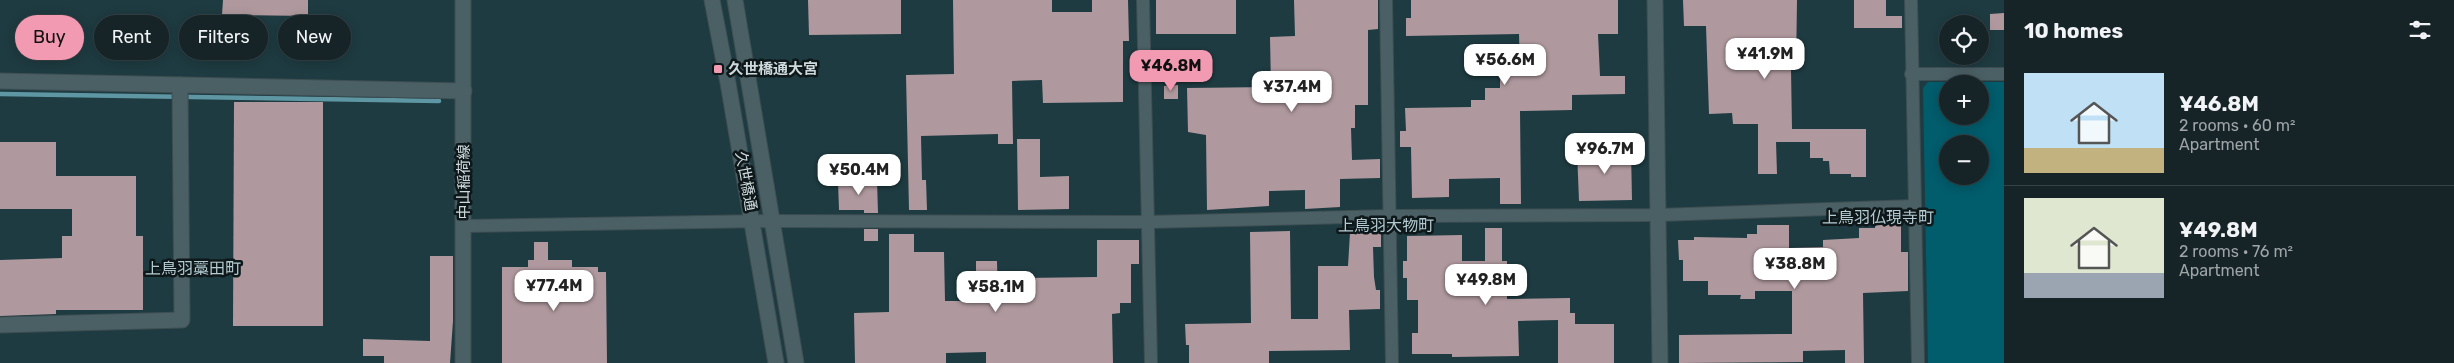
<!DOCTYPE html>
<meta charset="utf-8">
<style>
:root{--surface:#162428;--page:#233034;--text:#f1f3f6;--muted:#9ea4a8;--line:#354145;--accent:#f19ab1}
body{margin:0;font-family:Rubik,"Noto Sans JP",sans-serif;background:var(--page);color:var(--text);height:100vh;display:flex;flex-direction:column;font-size:19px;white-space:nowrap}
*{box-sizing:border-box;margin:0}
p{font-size:16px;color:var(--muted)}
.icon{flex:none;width:28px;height:28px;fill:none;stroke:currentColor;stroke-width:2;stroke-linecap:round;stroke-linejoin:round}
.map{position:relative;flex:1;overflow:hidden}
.sheet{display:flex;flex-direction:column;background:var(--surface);width:450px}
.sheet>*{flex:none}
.guide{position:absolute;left:15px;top:15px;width:475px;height:45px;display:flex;gap:10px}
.fabs{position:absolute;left:1939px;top:15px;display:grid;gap:10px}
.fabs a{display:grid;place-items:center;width:50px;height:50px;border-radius:50%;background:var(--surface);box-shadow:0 2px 12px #0003,0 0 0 1px var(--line);font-size:25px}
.price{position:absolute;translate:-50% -42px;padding:0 11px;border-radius:10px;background:#fff;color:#222;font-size:16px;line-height:32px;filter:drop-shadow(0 1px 2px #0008)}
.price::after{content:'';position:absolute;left:50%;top:30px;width:15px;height:11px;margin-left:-8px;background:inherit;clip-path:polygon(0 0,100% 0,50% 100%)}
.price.on{background:var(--accent);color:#111}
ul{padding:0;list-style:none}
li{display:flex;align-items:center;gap:15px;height:125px;padding:0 20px}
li+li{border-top:1px solid var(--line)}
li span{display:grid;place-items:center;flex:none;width:140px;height:100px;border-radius:0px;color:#555}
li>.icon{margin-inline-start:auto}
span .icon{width:60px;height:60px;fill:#fffc;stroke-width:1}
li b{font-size:21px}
h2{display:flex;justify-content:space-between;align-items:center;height:60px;padding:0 20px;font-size:21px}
.tag{padding:0 18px;border-radius:22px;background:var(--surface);box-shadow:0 2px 12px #0003,0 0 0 1px var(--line);font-size:18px;line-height:45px}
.tag.on{background:var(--accent);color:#111}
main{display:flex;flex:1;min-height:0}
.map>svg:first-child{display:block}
.built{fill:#1e3b41;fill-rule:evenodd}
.green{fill:#015c6b;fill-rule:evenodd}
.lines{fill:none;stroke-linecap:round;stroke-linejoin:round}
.stream{stroke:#5e97a3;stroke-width:4.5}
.building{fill:#af999e}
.street-casing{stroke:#3d4e52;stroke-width:14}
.secondary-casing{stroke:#3d4e52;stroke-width:17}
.street{stroke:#4b6065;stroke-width:12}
.secondary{stroke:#4b6065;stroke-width:15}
.poi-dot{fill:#f19ab1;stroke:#0e1719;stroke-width:2}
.labels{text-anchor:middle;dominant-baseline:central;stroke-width:5;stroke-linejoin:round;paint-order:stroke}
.poi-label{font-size:15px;font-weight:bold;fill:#cdd9dc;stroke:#0e1719;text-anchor:start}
.street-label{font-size:15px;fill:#cdd9dc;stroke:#0e1719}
.neighbourhood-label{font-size:16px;fill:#b2cad0;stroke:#0e1719}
</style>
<main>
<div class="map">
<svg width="2004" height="363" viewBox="0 0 2004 363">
<rect width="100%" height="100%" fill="#1d3035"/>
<path class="built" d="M0 0H2004V363H0ZM1948 24H1980V56H1948ZM1948 84H1980V116H1948ZM1948 144H1980V176H1948Z"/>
<path class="green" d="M1928 82H2004V363H1928L1923 88ZM1948 84H1980V116H1948ZM1948 144H1980V176H1948Z"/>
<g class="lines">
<path class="stream" d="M0 94 439 101"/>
</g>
<g class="building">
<path d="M223 0H308V16L222 15Z"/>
<path d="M808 0H901V34L809 35Z"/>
<path d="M953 0H1052V12H1092V0H1128L1129 41H1123V102L1043 103 1042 80 1012 81 1013 144H998V134L921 136 922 180H926L927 210H909L906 75 954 74Z"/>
<rect x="1156" y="0" width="80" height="34"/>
<path d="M1294 0H1378V29L1368 30V105H1355V128H1351L1352 160 1380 159V178L1340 179V207L1305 209V190L1269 191V206L1207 210 1206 135 1188 132 1187 88 1271 87 1270 37 1295 36Z"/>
<path d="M1411 0H1618V34H1598L1600 76H1625V94L1572 95V110L1520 111 1521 204H1500V178L1449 179V197L1412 198 1411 147H1400V131H1406L1405 108 1471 107V100H1485V88H1500V71H1520L1519 34 1406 36V18H1411Z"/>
<path d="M1683 0H1797L1796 69H1791L1792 129H1866V177H1851V174H1830L1829 161H1823V158H1810V142H1776L1777 174H1758V124H1733L1732 113 1709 114 1706 26H1684Z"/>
<path d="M1854 0H1886V16H1902V28H1854Z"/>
<path d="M2004 13V30H1990V14Z"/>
<path d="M1178 85V99H1164V86Z"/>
<path d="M234 102H323V326H233Z"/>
<path d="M1017 139H1040V177L1069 176V209L1018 210Z"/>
<path d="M0 142H56V176H136V236H143V310H56V314L0 316V260L62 258V236H72V209H0Z"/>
<path d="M1631 150 1632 200 1579 201 1577 151Z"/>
<path d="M877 180 878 213H864V210H839L838 181Z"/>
<path d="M1901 224V252H1908V291L1863 293 1864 363H1845V350L1803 351V362L1679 363V335L1792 334V291H1755V299H1740L1741 295H1708V281H1683V260H1679L1678 240H1694V237L1747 238V234H1757V225H1789V248L1823 247V240L1859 238V228H1875V225Z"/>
<path d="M1485 228H1502V261H1507V299L1570 298V313H1575V324H1614V363H1558V320L1518 321 1519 356 1452 357V354H1412V333H1418V300H1407V278H1403V261H1407V236L1462 235V261H1485Z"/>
<rect x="864" y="229" width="14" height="12"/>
<path d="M1290 231 1291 319H1318V266H1348L1350 233H1381V247H1373L1374 277 1376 290H1380V309L1349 310 1350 350 1269 351V363H1189V345H1186L1185 324 1251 323 1250 232Z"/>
<path d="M889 234H914V252H944L945 301H976V261H997L998 303H1025L1024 278 1097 277V240H1139V264H1131V303H1120V313L1112 314 1113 363H986V352L946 353V363H855L854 313 889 312Z"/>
<path d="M534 242H548V260H572V267H598V272H606L607 363H502V267H528V260H534Z"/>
<path d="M430 256H453V321L450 363H384V356H363V339L430 341Z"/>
</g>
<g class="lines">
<g class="street-casing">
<g id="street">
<path d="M1143 0 1151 363"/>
<path d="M1386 0 1392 363"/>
<path d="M1911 0 1918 363"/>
<path d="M1911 74H2004"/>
<path d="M464 226 771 221 1148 222 1388 216 1659 215 1915 206"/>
</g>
</g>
<g class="secondary-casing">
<g id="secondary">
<path d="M463 0V363"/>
<path d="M712 0 728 83 776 363"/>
<path d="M735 0 796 363"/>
<path d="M1655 0 1660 363"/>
<path d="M0 81 464 91"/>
<path d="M0 325 182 320 180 85"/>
</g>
</g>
<use href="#street" class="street"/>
<use href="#secondary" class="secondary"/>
</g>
<rect class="poi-dot" x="713" y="64" width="10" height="10" rx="2.5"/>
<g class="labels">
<g class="poi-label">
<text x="728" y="69">久世橋通大宮</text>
</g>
<g class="street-label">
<text transform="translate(746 181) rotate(80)">久世橋通</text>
<text transform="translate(464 182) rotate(-90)">中山稲荷線</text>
</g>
<g class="neighbourhood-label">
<text x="1878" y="217">上鳥羽仏現寺町</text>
<text x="1386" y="225">上鳥羽大物町</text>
<text x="193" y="268">上鳥羽藁田町</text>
</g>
</g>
</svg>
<div class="fabs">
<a><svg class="icon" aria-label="locate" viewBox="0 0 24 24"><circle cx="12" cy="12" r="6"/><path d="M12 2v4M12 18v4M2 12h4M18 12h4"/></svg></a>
<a>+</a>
<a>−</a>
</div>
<b class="price" style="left:1765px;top:80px">¥41.9M</b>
<b class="price" style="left:1505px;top:86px">¥56.6M</b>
<b class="price on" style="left:1171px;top:92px">¥46.8M</b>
<b class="price" style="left:1292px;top:113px">¥37.4M</b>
<b class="price" style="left:1605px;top:175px">¥96.7M</b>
<b class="price" style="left:859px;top:196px">¥50.4M</b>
<b class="price" style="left:1795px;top:290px">¥38.8M</b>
<b class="price" style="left:1486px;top:306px">¥49.8M</b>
<b class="price" style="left:554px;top:312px">¥77.4M</b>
<b class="price" style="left:996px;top:313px">¥58.1M</b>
<div class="guide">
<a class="tag on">Buy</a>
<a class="tag">Rent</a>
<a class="tag">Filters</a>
<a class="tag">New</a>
</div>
</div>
<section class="sheet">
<h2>10 homes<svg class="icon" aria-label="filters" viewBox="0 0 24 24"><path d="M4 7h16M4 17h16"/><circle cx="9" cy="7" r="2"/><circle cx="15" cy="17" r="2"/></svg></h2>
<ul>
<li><span style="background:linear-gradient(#bfe0f5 75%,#c2b280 0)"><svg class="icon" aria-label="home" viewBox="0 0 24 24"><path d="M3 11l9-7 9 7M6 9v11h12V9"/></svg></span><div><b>¥46.8M</b><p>2 rooms · 60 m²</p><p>Apartment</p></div></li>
<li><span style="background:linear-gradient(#dfe7d0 75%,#9aa5b1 0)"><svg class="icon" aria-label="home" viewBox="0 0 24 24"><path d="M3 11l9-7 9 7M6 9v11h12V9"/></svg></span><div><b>¥49.8M</b><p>2 rooms · 76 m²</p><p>Apartment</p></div></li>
</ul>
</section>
</main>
